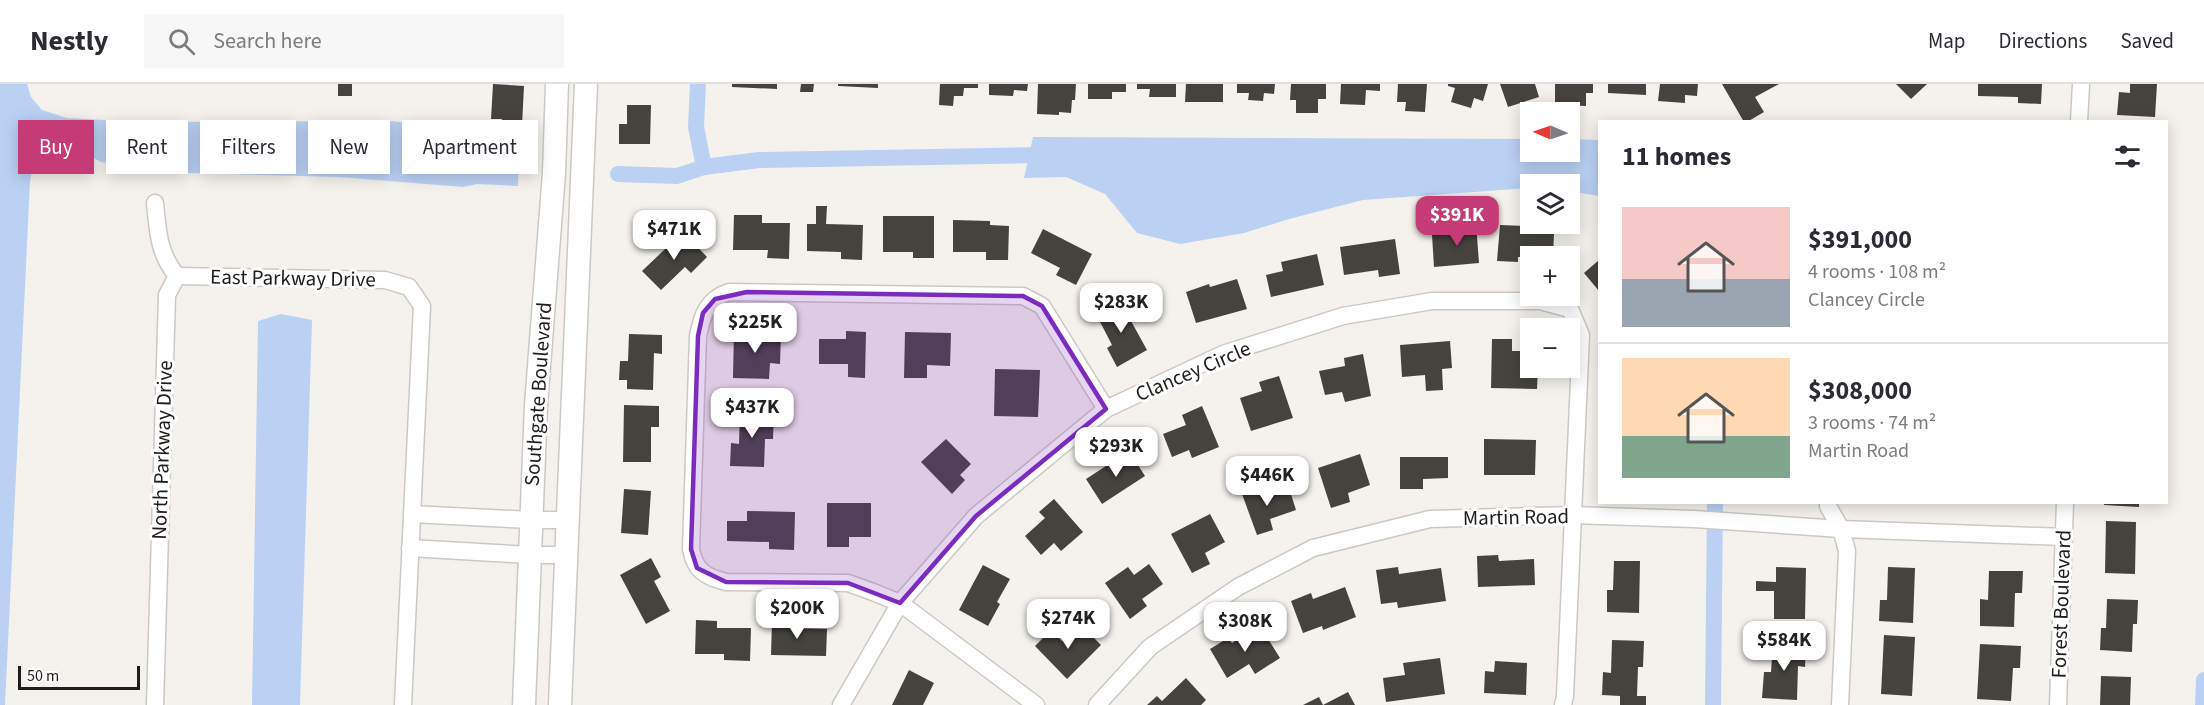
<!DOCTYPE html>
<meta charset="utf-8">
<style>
:root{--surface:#fff;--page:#f7f7f7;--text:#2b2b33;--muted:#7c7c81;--line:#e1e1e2;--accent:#c43b75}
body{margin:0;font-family:"Source Sans 3",sans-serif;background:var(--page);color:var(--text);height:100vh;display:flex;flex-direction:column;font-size:22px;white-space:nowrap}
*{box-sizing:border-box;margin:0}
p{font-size:20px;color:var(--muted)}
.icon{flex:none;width:33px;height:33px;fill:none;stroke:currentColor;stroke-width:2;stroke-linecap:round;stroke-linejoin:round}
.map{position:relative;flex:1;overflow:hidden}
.drawer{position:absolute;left:1598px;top:36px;width:570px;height:384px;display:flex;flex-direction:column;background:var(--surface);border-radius:0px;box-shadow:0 3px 15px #0003}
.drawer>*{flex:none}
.hud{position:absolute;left:18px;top:36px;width:570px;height:54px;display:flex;gap:12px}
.needle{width:39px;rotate:272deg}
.tools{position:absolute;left:1520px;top:18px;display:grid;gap:12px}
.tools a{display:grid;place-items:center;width:60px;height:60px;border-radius:0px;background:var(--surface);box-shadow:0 3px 15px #0003;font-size:30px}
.scale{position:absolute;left:18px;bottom:15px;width:122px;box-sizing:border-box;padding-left:6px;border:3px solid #1e1d1c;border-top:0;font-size:16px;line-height:21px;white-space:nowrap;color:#1e1d1c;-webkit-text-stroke:4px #fff;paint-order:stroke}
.price{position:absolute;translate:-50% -51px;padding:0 14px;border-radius:12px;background:#fff;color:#222;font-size:20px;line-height:39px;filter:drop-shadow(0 2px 3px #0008)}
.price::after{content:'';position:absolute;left:50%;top:36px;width:18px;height:14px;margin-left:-9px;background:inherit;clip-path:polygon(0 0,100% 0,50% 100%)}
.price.current{background:var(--accent);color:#fff}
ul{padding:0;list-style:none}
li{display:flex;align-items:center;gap:18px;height:150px;padding:0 24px}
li+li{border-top:2px solid var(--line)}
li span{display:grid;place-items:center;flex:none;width:168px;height:120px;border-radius:0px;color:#555}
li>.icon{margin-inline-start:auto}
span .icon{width:72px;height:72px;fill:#fffc;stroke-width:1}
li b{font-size:26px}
h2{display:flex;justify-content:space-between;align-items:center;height:72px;padding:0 24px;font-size:26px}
.pill{padding:0 21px;border-radius:0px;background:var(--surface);box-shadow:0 3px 15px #0003;font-size:21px;line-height:54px}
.pill.current{background:var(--accent);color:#fff}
header{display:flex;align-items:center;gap:36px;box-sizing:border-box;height:84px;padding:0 30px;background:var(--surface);border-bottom:2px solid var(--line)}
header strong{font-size:28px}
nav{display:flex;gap:33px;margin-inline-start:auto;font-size:21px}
.search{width:420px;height:54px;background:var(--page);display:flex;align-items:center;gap:15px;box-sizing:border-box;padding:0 21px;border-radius:0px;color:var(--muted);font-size:22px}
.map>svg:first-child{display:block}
.water{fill:#bad1f4}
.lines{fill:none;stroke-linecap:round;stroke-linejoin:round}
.canal{stroke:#bad1f4;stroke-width:16}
.building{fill:#46433f}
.street-casing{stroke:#ccc9c4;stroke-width:19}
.secondary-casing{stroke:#ccc9c4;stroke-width:25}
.street{stroke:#fff;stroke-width:16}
.secondary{stroke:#fff;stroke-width:22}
.marked{fill:#7b2cbf;fill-opacity:0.2;stroke:#7b2cbf;stroke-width:4.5;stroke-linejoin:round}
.labels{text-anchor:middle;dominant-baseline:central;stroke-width:6;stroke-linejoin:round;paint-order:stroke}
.street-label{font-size:21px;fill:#1e1d1c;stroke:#fff}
</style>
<header>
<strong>Nestly</strong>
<div class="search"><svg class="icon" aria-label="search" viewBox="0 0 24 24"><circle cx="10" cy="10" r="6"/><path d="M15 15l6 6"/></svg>Search here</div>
<nav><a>Map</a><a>Directions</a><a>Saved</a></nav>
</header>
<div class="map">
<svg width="2204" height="621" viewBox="0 0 2204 621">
<rect width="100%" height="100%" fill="#f5f2ed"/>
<g class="water">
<path d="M0 0H27L31 13 42 26 67 34 143 38 391 37 486 48 509 58 519 70 518 102 477 100 463 103 339 93 188 89 101 78 79 66 59 64 36 70 30 97 5 621H0Z"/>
<path d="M1033 53 1530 55V68H1569V55L1599 56V112L1569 107V100H1530V104L1363 116 1289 135 1244 149 1180 160 1137 149 1105 110 1066 93 1024 94Z"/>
<path d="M281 230 312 236 300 621H252L258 237Z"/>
</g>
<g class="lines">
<g class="canal">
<path d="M698 0 696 43 704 83"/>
<path d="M618 90 677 92 704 83 759 76 1051 71"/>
<path d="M1713 621 1715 418"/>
<path d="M2203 621 2204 596"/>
</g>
</g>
<g class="building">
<rect x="338" y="0" width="14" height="12"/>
<path d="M493 0 524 2 522 42 501 41 502 35H491Z"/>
<path d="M732 0H777V5L732 3Z"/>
<path d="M801 0H814L813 8H800Z"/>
<path d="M838 0H878V4L838 2Z"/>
<path d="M940 0H978V4H964L963 12H954L953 22 939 21Z"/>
<path d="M989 0H1028L1027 7 1014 6 1013 12 989 11Z"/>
<path d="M1038 0H1076L1075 16H1072L1071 29 1059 28V31L1037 30Z"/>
<path d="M1088 0H1126V8H1112V15H1088Z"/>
<path d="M1137 0H1176V13H1149L1150 5H1137Z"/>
<path d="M1186 0H1223V18H1185Z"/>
<path d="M1237 0H1275L1274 10 1264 9 1263 17 1248 16 1249 9H1237Z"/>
<path d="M1291 0H1326V15H1318V29H1296V16H1290Z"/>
<path d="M1341 0H1380V7L1366 6 1365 21 1340 20Z"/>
<path d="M1398 0H1427L1425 28 1405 27 1406 18H1397Z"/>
<path d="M1448 0H1488L1483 17 1474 14 1471 24 1451 18 1455 4 1448 2Z"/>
<path d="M1500 0H1535L1539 13 1508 23Z"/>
<path d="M1555 0H1593V9H1586V22L1555 21Z"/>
<path d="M1608 0H1646V11L1608 9Z"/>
<path d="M1660 0H1698L1697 12 1685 11V19L1658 17Z"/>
<path d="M1722 0H1779L1755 13 1764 28 1747 38H1744Z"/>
<path d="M1896 0H1927L1911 15Z"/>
<path d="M1978 0H2042L2041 20 2018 19V13L1978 12Z"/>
<path d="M2130 0H2157L2155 33 2117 31 2119 8 2130 9Z"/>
<path d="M627 21H651L650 60H619V40H627Z"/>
<path d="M816 122H827L826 140 863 141 862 176 841 175V168L807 167V140H816Z"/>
<path d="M734 131H762V139H790L789 175 767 174 768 166H733Z"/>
<path d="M883 132H934V174H913V168H883Z"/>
<path d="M953 136 990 137V141L1009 142 1008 176H986V168H953Z"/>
<path d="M1476 139 1479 179 1434 183 1432 151 1456 149 1455 140Z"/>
<path d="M1500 141 1526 142V149L1554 150 1553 172 1518 173V178L1497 177Z"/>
<path d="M1043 145 1092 170 1076 201 1056 191 1060 184 1031 169Z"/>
<path d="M683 148 707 173 691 189 685 183 661 206 642 187Z"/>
<path d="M1395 155 1400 190 1379 193 1378 186 1344 191 1340 163Z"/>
<path d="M1317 170 1324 201 1271 213 1266 191 1283 187 1281 178Z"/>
<path d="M1599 176V207L1584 189Z"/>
<path d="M1237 195 1247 225 1196 239 1186 208 1209 200 1210 203Z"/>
<path d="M1120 217 1147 266 1117 283 1107 264 1112 261 1096 230Z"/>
<path d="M734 247 781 249 780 280 770 279 769 295 733 294Z"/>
<path d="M846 247 866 248 865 294 848 293V280H819V255H846Z"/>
<path d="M905 248 951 249 950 282 927 281V294H904Z"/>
<path d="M629 250 662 251V270L654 269 653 306 627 305V296H619L620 277H628Z"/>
<path d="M1492 255H1512V267H1530V284H1538L1537 305 1491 304Z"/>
<path d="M1450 257 1452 284 1442 285 1443 306 1426 307 1425 291 1402 293 1400 261Z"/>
<path d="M1363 270 1371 312 1345 318 1342 308 1325 311 1319 287 1345 282 1344 274Z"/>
<path d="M995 285 1040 286 1038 333 994 332Z"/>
<path d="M1279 292 1293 334 1251 347 1240 314 1262 307 1259 298Z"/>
<path d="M624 321 659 322V343H651V378H623Z"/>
<path d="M1202 322 1219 363 1192 374 1189 366 1172 373 1163 350 1186 341 1182 331Z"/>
<path d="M740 327 774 328 773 355H765L764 383 730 382 731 359 739 360Z"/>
<path d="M946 355 971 380 960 391 965 396 952 410 921 378Z"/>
<path d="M1484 355 1536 356 1535 391H1484Z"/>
<path d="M1129 367 1145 392 1102 420 1086 395Z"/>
<path d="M1360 370 1370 401 1348 409 1350 418 1331 424 1318 384Z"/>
<path d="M1400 373H1448V394L1423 395V405H1400Z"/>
<path d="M1269 401 1273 410 1289 404 1296 426 1270 435 1273 446 1257 451 1242 410Z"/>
<path d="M624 405 651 407 648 451 621 449Z"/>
<path d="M1054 415 1083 448 1061 467 1054 459 1041 471 1025 452 1045 434 1039 428Z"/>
<path d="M2104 418H2139V423L2104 421Z"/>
<path d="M827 419H871V453H849V463H827Z"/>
<path d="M747 427 795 428 794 466 769 465V458L727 457V437H747Z"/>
<path d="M1210 430 1225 458 1205 469 1210 480 1192 489 1171 450Z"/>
<path d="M2106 437 2136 438 2135 490 2105 489Z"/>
<path d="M1498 471 1499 477 1534 475 1535 501 1478 503 1477 472Z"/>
<path d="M651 474 661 493 654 497 670 527 646 540 620 491Z"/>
<path d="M1614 477H1640L1639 529 1607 528V506H1613Z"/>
<path d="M1149 480 1163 500 1142 515 1147 522 1130 535 1105 499 1128 483 1134 491Z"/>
<path d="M983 481 1010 495 997 518 1000 520 988 542 959 526Z"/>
<path d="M1398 483 1399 490 1441 484 1446 517 1398 524 1397 518 1381 520 1376 486Z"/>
<path d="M1776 483 1806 484 1805 535H1774V507H1756V497L1776 498Z"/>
<path d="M1888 483 1915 484 1913 539 1879 537 1880 516H1887Z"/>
<path d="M1989 487H2023L2022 509H2015L2014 543 1980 542V515L1988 516Z"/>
<path d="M1345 503 1356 533 1323 546 1322 542 1303 549 1291 517 1311 509 1313 515Z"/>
<path d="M2107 515 2138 516 2137 540H2133L2132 568 2100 566 2101 544H2106Z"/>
<path d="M696 536 717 537V544H751L750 577 724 576V570H695Z"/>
<path d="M772 537H793V544L827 545 826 572 771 571Z"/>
<path d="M1080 540 1101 561 1067 595 1035 562 1051 546 1062 557Z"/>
<path d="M1260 542 1280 574 1255 590 1249 580 1227 594 1210 565 1228 554 1232 559Z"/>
<path d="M1884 551 1915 553 1912 612 1881 610Z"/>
<path d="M1612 556 1644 557 1643 583H1638L1637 612H1646V621H1620V612L1602 611 1603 588 1611 589Z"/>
<path d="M1773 559 1806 561 1805 583 1798 582 1797 616 1762 614 1764 588H1771Z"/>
<path d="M1980 560 2021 562 2020 584H2013L2011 617 1977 615Z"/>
<path d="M1440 574 1445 610 1386 618 1383 594 1405 591 1403 579Z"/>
<path d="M1495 577 1527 579 1526 611 1484 609 1485 587 1494 588Z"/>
<path d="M909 586 934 599 923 621H892Z"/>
<path d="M2101 592 2131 593 2130 621H2100Z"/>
<path d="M1186 594 1206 616 1201 621H1147L1157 612 1162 617Z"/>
<path d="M1348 608 1355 621H1303L1319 613 1323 621Z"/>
</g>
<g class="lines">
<g class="street-casing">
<g id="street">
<path d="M2079 38 2081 0"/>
<path d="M177 192 385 196 409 203 422 222 403 621"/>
<path d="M1828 418V422L1841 445 1847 467 1840 621"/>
<path d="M412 430 530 436H568"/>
<path d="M410 464 529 471H566"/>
<path d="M155 621 167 211 177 192C158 169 158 147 155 119"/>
<path d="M841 621 900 519 976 432 1106 325 1223 270 1343 232 1432 217H1540L1570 225 1581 251 1565 612 1563 621"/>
<path d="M1036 621 900 519 873 508 848 499 726 498C706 493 695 487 691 465L698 252C702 232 707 215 729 208L1023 212 1042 222 1106 325"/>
<path d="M1097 621 1150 563 1238 503 1313 464 1430 435 1572 431 1694 435 1841 445 2064 453"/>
<path d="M2058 621 2065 418"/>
</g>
</g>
<g class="secondary-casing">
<g id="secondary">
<path d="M524 621 536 321 554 89 557 0"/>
<path d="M560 621 586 0"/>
</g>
</g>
<use href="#street" class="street"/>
<use href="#secondary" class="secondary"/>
</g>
<path class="marked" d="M747 208 1023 212 1042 222 1106 325 976 432 900 519 848 499 726 498 697 484 691 465 698 252 703 229 715 215Z"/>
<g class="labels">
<g class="street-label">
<text transform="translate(293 194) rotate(1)">East Parkway Drive</text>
<text transform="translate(1193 287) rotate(-23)">Clancey Circle</text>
<text transform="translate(538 310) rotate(-86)">Southgate Boulevard</text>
<text transform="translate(162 366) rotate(-88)">North Parkway Drive</text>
<text transform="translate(1516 433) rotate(-1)">Martin Road</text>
<text transform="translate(2061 520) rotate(-88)">Forest Boulevard</text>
</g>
</g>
</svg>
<div class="tools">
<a><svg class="needle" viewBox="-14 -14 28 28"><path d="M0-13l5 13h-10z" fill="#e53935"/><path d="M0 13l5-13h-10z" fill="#7c7c81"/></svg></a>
<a><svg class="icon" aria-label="layers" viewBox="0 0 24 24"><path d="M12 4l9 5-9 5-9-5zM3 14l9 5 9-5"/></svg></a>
<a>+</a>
<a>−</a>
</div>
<div class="scale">50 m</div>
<b class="price current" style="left:1457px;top:163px">$391K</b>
<b class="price" style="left:674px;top:177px">$471K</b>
<b class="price" style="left:1121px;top:250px">$283K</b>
<b class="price" style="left:755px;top:270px">$225K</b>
<b class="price" style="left:752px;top:355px">$437K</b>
<b class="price" style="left:1116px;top:394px">$293K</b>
<b class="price" style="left:1267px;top:423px">$446K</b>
<b class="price" style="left:797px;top:556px">$200K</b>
<b class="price" style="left:1068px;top:566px">$274K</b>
<b class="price" style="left:1245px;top:569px">$308K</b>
<b class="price" style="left:1784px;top:588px">$584K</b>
<div class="hud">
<a class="pill current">Buy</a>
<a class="pill">Rent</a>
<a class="pill">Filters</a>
<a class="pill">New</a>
<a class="pill">Apartment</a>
</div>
<section class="drawer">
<h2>11 homes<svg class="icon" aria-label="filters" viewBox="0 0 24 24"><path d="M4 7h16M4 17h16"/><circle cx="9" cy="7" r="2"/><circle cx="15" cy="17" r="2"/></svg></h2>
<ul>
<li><span style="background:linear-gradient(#f6c9c9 60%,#9aa5b1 0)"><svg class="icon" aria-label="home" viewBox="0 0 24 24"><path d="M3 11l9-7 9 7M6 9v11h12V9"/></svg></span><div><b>$391,000</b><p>4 rooms · 108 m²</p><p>Clancey Circle</p></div></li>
<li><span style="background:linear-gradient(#ffd9b3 65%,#7fa58c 0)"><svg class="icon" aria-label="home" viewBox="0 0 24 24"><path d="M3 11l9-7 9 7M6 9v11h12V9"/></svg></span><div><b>$308,000</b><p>3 rooms · 74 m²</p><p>Martin Road</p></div></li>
</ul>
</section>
</div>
